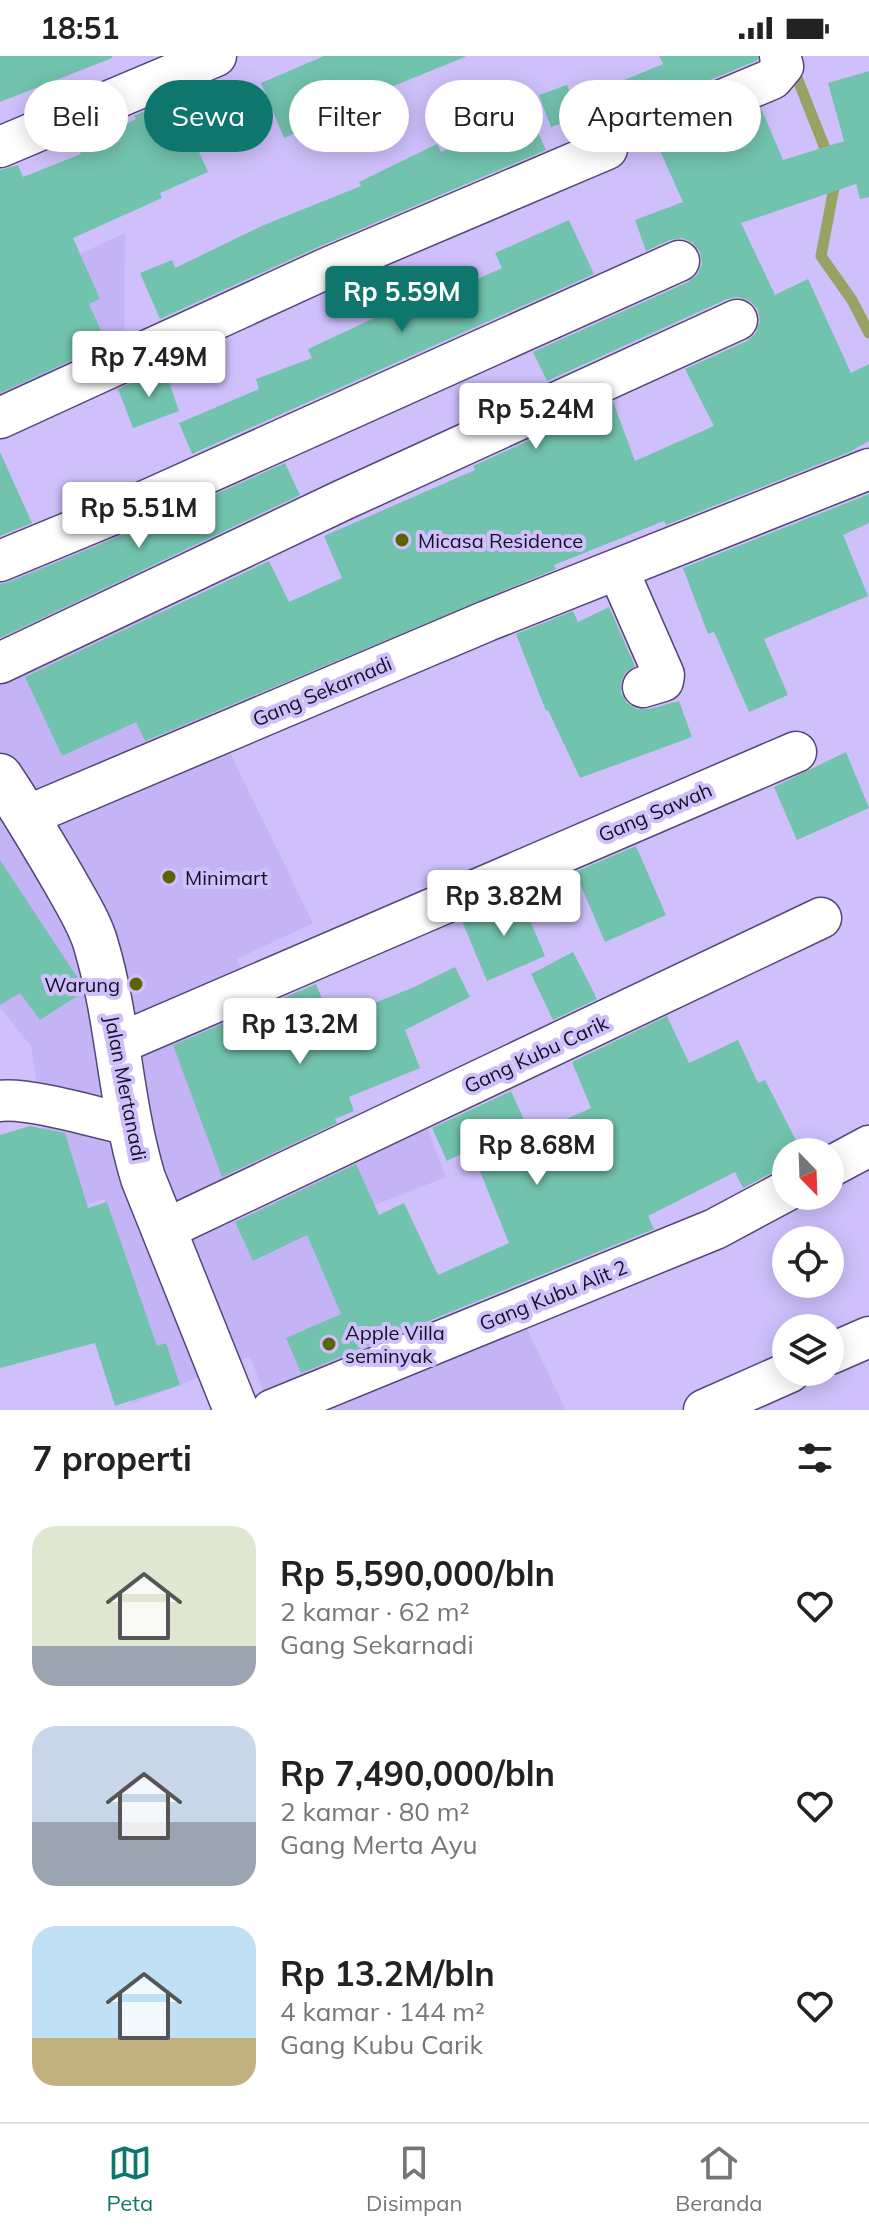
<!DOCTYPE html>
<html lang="id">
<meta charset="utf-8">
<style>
:root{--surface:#fff;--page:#f2f2f2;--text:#222;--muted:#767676;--line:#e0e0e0;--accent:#0f766e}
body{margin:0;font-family:Mulish,sans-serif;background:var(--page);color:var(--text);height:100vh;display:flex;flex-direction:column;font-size:30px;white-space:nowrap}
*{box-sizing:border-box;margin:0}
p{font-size:26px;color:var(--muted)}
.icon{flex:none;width:44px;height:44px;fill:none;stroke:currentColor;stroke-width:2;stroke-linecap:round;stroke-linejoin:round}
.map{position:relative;height:1354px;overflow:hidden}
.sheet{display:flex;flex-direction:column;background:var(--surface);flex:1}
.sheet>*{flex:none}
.top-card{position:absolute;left:24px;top:24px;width:822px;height:72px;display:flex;gap:16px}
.needle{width:52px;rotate:157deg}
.controls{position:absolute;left:772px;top:1082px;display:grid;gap:16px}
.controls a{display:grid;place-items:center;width:72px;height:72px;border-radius:50%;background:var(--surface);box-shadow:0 4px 20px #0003;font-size:40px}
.price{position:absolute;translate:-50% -68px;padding:0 18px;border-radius:8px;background:#fff;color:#222;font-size:26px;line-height:52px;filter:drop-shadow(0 2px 4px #0008)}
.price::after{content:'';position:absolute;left:50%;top:48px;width:24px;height:18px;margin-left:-12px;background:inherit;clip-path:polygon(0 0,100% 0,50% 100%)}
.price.selected{background:var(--accent);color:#fff}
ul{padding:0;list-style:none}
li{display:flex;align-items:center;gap:24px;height:200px;padding:0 32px}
li span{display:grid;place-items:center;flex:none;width:224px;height:160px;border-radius:24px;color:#555}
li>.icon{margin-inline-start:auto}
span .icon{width:96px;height:96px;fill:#fffc;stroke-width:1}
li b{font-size:34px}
h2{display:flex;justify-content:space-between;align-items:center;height:96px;padding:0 32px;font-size:34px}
.chip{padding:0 28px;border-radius:36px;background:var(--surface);box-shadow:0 4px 20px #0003;font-size:28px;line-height:72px}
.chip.selected{background:var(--accent);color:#fff}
.status{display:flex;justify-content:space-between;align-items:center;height:56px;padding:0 40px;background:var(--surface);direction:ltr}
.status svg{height:22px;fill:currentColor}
.menu{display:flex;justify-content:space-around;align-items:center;height:112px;border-top:2px solid var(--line);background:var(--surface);font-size:22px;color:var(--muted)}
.menu a{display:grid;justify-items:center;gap:4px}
.menu .selected{color:var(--accent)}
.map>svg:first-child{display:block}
.built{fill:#c4b4f6}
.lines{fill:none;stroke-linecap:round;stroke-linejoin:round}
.stream{stroke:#98a263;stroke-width:11}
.building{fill:#72c3ae}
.minor-casing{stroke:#544679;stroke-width:43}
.tertiary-casing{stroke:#544679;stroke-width:47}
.minor{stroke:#fff;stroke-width:40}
.tertiary{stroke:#fff;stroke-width:44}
.poi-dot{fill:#5b6302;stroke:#cfc0fc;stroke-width:3}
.labels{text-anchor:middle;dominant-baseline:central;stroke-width:8;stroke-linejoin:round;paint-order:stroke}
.poi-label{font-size:20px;fill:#150f24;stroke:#cfc0fc;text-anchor:start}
.street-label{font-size:20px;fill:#150f24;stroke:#cfc0fc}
</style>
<div class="status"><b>18:51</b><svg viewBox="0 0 49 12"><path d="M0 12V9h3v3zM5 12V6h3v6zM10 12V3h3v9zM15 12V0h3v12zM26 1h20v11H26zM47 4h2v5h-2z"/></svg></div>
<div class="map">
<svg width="869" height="1354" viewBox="0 0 869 1354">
<rect width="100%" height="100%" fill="#cfc0fc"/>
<g class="built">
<path d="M125 177 124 319 0 382V235Z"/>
<path d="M120 471 313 867 237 903 317 1101 418 1047 446 1121 340 1163 408 1322 525 1269 566 1354H271L250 1301 132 1348 105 1143 55 1158 31 990 0 952V525Z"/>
</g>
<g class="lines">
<g class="stream">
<path d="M792 9 830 105"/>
<path d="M836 121 821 200 852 244 869 277"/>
</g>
</g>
<g class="building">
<path d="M0 0H112V2L0 46Z"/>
<path d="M324 0H465V1L337 53 339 58 284 82 261 27Z"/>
<path d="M659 0H758V4L667 42 658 50 654 61 656 71 664 82 675 86 685 84 761 52 783 104 844 85 828 27 869 15V141L860 143 856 128 741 167 775 239 808 223 851 317 869 308V385L850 396 666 469 664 465 554 509 556 513 145 685 136 666 62 700 25 621 269 505 289 546 342 522 324 480 475 414 473 410 613 346 635 405 714 370 685 313 747 285 755 278 760 265 758 254 750 245 738 241 727 243 547 325 533 296 688 226 698 218 702 207 700 196 693 187 682 182 670 184 646 195 635 164 683 146 641 52 598 70 586 40 663 8Z"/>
<path d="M567 29 579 61 551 71 539 39Z"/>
<path d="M175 42 208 116 160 137 162 142 73 182 100 243 89 248 107 288 0 337V114L18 109 23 121 81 98 77 91 136 63 134 60Z"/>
<path d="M529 57 546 94 316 192 160 263 140 217 172 204 175 212 264 169 361 130 359 126 437 88 441 96Z"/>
<path d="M569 164 594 218 192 398 179 367 259 333 256 323 312 302 308 293 398 251 401 257 502 212 495 197Z"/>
<path d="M164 312 179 355 133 372 118 333Z"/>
<path d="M0 396 32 467 0 480Z"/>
<path d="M285 407 300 439 0 582V528L9 526 154 466Z"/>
<path d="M869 438V467L843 479 868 540 764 583 788 639 749 656 714 576 708 578 683 512Z"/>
<path d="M609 551 635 610 626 616 621 626V637L627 647 637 653H649L679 645 692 681 580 722 548 654 546 655 516 578 573 555 578 566Z"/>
<path d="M846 696 869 752 797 784 774 731Z"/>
<path d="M636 790 666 859 605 886 575 816Z"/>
<path d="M0 804 79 924 82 937 40 964 20 937 0 949Z"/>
<path d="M520 840 545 900 487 925 462 865Z"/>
<path d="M573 896 597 943 553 964 531 918Z"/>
<path d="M455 911 470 941 405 974 420 1012 349 1041 354 1055 335 1063 337 1067 222 1121 173 989 316 928 331 965 414 931Z"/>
<path d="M667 960 689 1007 738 984 758 1027 765 1024 802 1096H786V1112L775 1115 743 1132 735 1116 648 1160 654 1173 301 1317 286 1282 341 1258 307 1179 253 1205 235 1166 356 1108 379 1159 404 1147 438 1219 509 1187 471 1093 447 1105 432 1072 511 1035 531 1079 591 1052 572 1006Z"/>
<path d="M30 1070 65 1077 88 1152 107 1146 157 1290 166 1287 180 1329 115 1350 95 1287 0 1312V1079Z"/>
</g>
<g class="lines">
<g class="minor-casing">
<g id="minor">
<path d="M677 63 772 23 783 10 780 0"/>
<path d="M0 91 216 0"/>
<path d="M0 362 325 213 607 93"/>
<path d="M0 505 145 445 679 205"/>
<path d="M618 514 664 619 663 625 643 631"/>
<path d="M0 607 343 444 737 264"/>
<path d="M27 760 487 565 869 413"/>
<path d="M118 988 796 696"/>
<path d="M0 1045C28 1041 98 1062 129 1069"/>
<path d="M830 1111 869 1090"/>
<path d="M164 1174 821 862"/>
<path d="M830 1298 869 1281"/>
<path d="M272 1354 715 1173 786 1135"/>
<path d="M704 1354 790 1316"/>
</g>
</g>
<g class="tertiary-casing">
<path id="tertiary" d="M0 720C23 754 43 788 64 824 75 844 90 867 96 889 119 966 120 1046 143 1122L236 1354"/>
</g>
<use href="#minor" class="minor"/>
<use href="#tertiary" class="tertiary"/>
</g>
<g class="poi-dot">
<circle cx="402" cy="484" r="8"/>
<circle cx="169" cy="821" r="8"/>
<circle cx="136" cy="928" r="8"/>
<circle cx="329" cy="1288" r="8"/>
</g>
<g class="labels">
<g class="poi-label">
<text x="418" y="484">Micasa Residence</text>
<text x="185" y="821">Minimart</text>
<text x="120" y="928" text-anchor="end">Warung</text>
<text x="345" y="1276">Apple Villa<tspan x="345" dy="23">seminyak</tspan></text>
</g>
<g class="street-label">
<text transform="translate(322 635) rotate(-23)">Gang Sekarnadi</text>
<text transform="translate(655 756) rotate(-23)">Gang Sawah</text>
<text transform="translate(536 998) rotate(-25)">Gang Kubu Carik</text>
<text transform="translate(126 1032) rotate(79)">Jalan Mertanadi</text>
<text transform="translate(553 1239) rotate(-22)">Gang Kubu Alit 2</text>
</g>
</g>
</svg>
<div class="controls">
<a><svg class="needle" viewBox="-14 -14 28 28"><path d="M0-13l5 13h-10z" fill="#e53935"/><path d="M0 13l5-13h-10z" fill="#767676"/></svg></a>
<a><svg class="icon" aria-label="locate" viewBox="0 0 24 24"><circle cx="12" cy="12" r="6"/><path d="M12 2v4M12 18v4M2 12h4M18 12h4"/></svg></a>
<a><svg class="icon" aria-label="layers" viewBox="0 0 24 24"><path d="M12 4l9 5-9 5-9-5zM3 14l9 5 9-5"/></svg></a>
</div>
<b class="price selected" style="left:402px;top:278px">Rp 5.59M</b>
<b class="price" style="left:149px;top:343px">Rp 7.49M</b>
<b class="price" style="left:536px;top:395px">Rp 5.24M</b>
<b class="price" style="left:139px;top:494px">Rp 5.51M</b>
<b class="price" style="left:504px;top:882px">Rp 3.82M</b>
<b class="price" style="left:300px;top:1010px">Rp 13.2M</b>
<b class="price" style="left:537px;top:1131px">Rp 8.68M</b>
<div class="top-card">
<a class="chip">Beli</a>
<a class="chip selected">Sewa</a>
<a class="chip">Filter</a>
<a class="chip">Baru</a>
<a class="chip">Apartemen</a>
</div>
</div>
<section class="sheet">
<h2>7 properti<svg class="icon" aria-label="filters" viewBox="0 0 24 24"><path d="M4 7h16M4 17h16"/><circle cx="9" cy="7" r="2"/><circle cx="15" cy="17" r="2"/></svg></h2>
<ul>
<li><span style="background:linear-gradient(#dfe7d0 75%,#9aa5b1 0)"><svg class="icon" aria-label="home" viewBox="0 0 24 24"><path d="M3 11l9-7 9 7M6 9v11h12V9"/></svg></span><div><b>Rp 5,590,000/bln</b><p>2 kamar · 62 m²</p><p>Gang Sekarnadi</p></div><svg class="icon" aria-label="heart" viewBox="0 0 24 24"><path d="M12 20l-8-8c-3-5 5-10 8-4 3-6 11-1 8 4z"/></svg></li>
<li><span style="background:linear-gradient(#c9d6e8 60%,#9aa5b1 0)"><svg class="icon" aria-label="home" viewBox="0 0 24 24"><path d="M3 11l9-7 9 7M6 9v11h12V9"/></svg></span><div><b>Rp 7,490,000/bln</b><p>2 kamar · 80 m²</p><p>Gang Merta Ayu</p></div><svg class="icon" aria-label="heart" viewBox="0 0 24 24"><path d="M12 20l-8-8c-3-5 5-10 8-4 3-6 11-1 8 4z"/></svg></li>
<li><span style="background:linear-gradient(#bfe0f5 70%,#c2b280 0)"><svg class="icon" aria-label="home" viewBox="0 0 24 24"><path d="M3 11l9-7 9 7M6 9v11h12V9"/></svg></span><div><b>Rp 13.2M/bln</b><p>4 kamar · 144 m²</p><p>Gang Kubu Carik</p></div><svg class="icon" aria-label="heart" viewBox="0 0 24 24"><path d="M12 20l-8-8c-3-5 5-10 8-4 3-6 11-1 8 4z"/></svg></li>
</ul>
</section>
<nav class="menu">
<a class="selected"><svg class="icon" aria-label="map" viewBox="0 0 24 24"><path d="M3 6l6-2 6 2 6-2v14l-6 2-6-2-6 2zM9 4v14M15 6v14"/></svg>Peta</a>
<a><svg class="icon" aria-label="saved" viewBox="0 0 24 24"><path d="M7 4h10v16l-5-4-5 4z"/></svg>Disimpan</a>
<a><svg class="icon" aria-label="home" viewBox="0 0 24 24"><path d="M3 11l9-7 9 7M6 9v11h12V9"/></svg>Beranda</a>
</nav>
